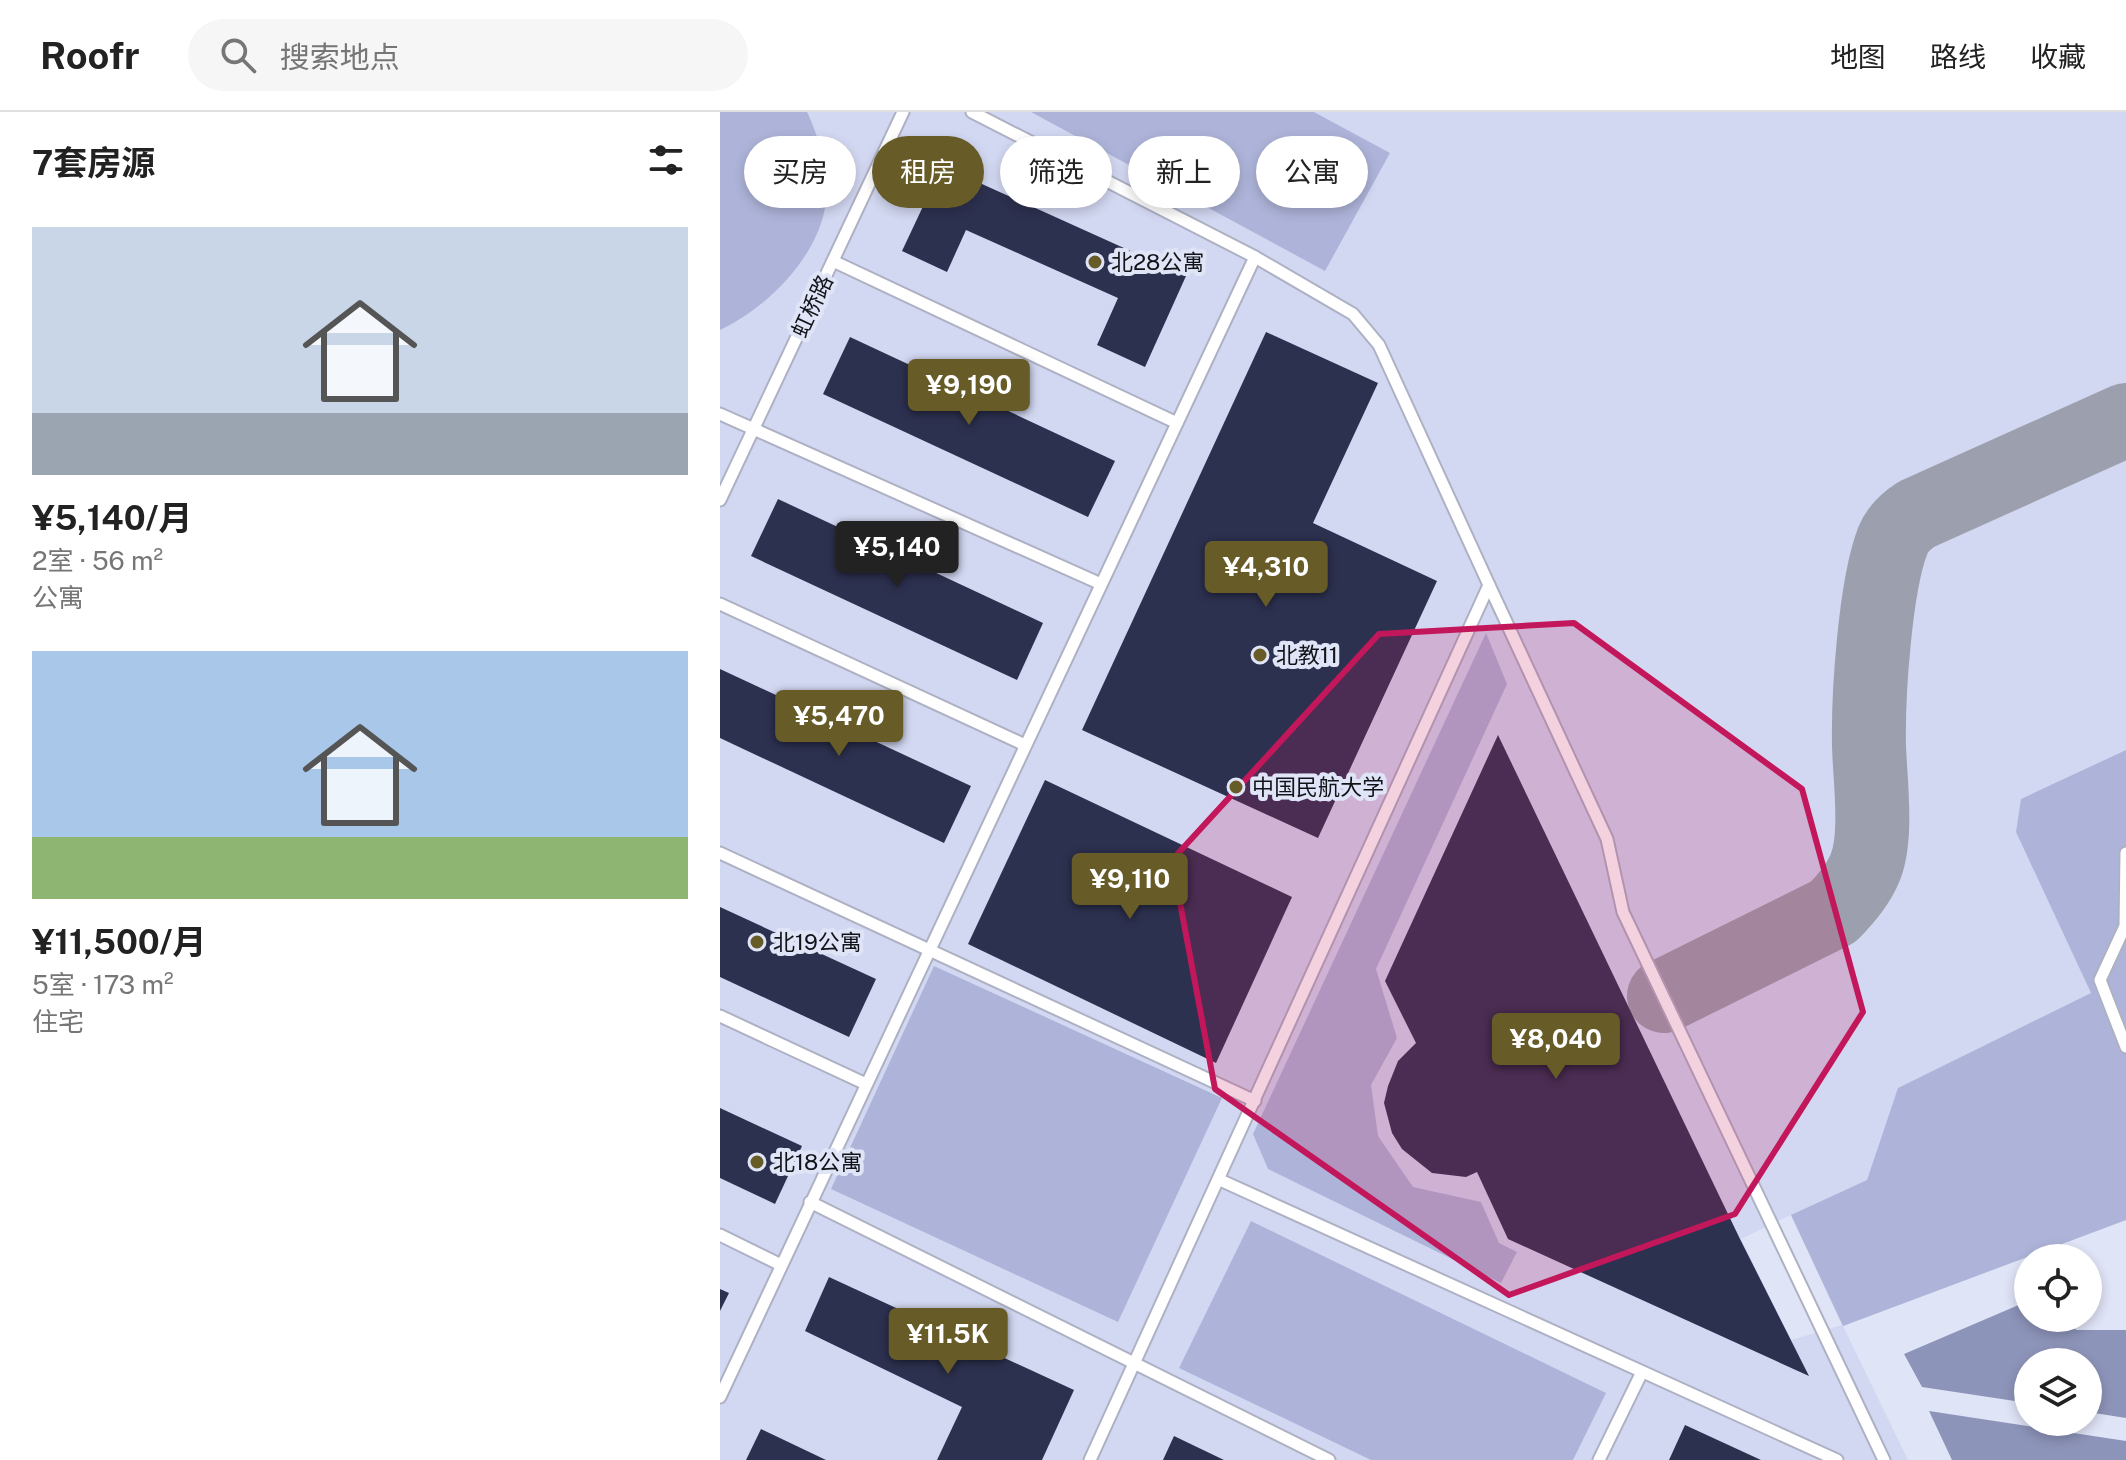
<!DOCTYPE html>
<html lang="zh">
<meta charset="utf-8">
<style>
:root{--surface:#fff;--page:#f6f6f6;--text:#222;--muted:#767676;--line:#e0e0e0;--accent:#675c28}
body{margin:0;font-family:"Public Sans","Noto Sans SC",sans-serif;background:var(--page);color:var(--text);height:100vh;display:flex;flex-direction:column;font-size:30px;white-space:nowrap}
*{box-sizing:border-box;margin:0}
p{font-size:26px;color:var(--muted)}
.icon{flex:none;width:44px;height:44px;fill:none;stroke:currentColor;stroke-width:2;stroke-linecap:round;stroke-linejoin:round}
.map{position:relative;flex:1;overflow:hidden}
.panel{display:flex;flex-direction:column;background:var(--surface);width:720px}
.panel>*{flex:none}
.guide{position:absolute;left:24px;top:24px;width:760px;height:72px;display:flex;gap:16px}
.tools{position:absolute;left:1294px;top:1132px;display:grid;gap:16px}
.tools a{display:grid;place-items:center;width:88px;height:88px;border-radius:50%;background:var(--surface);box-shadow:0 4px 12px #0003;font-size:40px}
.price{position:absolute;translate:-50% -68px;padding:0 18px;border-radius:8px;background:var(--accent);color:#fff;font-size:26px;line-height:52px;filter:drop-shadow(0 2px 4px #0008)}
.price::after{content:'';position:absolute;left:50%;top:48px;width:24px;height:18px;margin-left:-12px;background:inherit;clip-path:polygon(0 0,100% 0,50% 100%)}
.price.current{background:#222;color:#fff}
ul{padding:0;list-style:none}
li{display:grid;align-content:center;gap:16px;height:424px;padding:0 32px}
li span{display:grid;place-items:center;height:248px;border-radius:0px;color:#555}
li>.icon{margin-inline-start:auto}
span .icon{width:144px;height:144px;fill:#fffc;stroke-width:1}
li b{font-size:34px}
h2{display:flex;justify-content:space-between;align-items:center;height:96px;padding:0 32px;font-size:34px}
.chip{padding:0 28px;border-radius:36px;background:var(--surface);box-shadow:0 4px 12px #0003;font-size:28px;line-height:72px}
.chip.current{background:var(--accent);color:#fff}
header{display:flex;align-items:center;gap:48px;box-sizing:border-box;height:112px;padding:0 40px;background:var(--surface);border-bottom:2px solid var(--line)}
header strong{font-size:38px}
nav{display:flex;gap:44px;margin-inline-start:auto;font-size:28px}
.search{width:560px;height:72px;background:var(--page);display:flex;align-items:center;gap:20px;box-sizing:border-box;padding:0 28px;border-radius:44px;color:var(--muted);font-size:30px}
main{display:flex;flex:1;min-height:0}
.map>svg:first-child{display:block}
.built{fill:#d3d8f2;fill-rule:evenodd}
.green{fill:#aeb4d9}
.water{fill:#8d94b9}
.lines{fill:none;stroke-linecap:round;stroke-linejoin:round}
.taxiway{stroke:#9ca0ae;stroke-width:74}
.building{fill:#2d3150}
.service-casing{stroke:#aeb1c3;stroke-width:15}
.service{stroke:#fff;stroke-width:11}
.marked{fill:#c2185b;fill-opacity:0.2;stroke:#c2185b;stroke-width:6;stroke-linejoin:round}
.poi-dot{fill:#675c28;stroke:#e0e4f7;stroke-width:3}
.labels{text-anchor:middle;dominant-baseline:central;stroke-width:8;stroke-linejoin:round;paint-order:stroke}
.poi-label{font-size:22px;fill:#111319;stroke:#e0e4f7;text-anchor:start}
.street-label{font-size:22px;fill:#111319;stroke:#e0e4f7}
</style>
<header>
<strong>Roofr</strong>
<div class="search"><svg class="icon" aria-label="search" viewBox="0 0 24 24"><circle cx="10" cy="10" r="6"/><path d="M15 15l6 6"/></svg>搜索地点</div>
<nav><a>地图</a><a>路线</a><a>收藏</a></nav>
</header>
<main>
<section class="panel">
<h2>7套房源<svg class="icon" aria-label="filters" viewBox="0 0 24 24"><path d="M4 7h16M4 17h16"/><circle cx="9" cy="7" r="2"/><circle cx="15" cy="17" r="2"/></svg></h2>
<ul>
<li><span style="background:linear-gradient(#c9d6e8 75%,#9aa5b1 0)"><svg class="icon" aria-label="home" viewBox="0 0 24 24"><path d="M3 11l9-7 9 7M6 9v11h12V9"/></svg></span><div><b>¥5,140/月</b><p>2室 · 56 m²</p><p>公寓</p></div></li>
<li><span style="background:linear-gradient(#a9c7e8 75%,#8fb573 0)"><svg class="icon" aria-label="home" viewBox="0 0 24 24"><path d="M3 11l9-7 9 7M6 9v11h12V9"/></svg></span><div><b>¥11,500/月</b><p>5室 · 173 m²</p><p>住宅</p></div></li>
</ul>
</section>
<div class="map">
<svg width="1406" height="1348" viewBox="0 0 1406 1348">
<rect width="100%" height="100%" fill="#e0e4f7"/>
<path class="built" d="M0 0H1406V1108L1123 1214 1188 1348H0ZM1071 1103 1122 1213 1071 1228 1021 1127Z"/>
<g class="green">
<path d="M0 0H87C99 24 109 63 106 89 100 144 47 196 0 218Z"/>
<path d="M311 0H594L670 41 605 159Z"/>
<path d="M766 521 787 572 656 857 677 926 651 973 658 1024 693 1075 761 1090 779 1131 797 1140 781 1171 548 1057 533 1022Z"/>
<path d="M1406 638V1108L1123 1214 1071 1103 1147 1068 1178 976 1371 881 1296 720 1301 687Z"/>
<path d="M214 854 502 986 398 1210 111 1077Z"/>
<path d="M531 1109 886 1281 853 1348H651L459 1256Z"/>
</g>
<g class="water">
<path d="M1308 1189V1206H1350L1356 1218H1406V1306L1368 1300V1250H1308V1291L1202 1275 1184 1242Z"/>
<path d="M1209 1299 1406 1329V1348H1232Z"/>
</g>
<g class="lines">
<path class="taxiway" d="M944 884 1113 800C1126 787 1138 773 1145 756 1158 725 1150 668 1149 634 1148 583 1155 474 1173 428 1178 416 1186 409 1197 402L1406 308"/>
</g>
<g class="building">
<path d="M222 54 466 164 425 255 377 233 398 186 246 118 227 160 182 139Z"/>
<path d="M546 220 658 271 593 411 717 469 598 726 362 618Z"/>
<path d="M130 225 395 349 368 405 103 282Z"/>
<path d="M58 387 323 511 297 568 31 444Z"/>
<path d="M0 557 251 674 224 731 0 626Z"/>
<path d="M778 623 1020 1127 1089 1264 788 1127 757 1060 746 1065 712 1061 682 1037 672 1021 664 991 668 974 678 949 696 931 665 869Z"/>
<path d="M325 668 572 785 496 951 248 832Z"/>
<path d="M0 795 156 867 129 925 0 865Z"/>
<path d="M0 996 82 1034 55 1092 0 1066Z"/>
<path d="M109 1165 354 1278 322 1348H217L242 1295 85 1219Z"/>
<path d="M0 1177 9 1181 0 1199Z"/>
<path d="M965 1313 1041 1348H949Z"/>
<path d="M41 1317 106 1348H26Z"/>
<path d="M454 1324 504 1348H443Z"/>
</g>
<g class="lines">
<g class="service-casing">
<g id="service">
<path d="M252 0 535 145 633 202 659 233 769 473 370 1348"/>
<path d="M113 149 457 311"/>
<path d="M0 302 381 472"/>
<path d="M0 388 183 0"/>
<path d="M769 473 887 727 903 800 1164 1348"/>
<path d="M0 492 305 633"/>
<path d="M0 741 535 989"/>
<path d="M1406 741 1405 814 1380 868 1406 935"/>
<path d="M0 904 146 972"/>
<path d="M500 1068 1117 1348"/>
<path d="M90 1090 609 1348"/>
<path d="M0 1123 61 1153"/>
<path d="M0 1285 535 145"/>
<path d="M879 1348 922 1260"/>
</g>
</g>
<use href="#service" class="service"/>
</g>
<path class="marked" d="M854 511 1082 677 1143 900 1015 1102 789 1183 495 977 452 748 659 522Z"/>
<g class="poi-dot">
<circle cx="375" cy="150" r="8"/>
<circle cx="540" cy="543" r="8"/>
<circle cx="516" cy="675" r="8"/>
<circle cx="37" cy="830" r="8"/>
<circle cx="37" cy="1050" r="8"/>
</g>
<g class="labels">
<g class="poi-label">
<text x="391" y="150">北28公寓</text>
<text x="556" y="543">北教11</text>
<text x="532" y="675">中国民航大学</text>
<text x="53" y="830">北19公寓</text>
<text x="53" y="1050">北18公寓</text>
</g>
<g class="street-label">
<text transform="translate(92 194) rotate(-65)">虹桥路</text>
</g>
</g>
</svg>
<div class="tools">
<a><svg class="icon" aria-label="locate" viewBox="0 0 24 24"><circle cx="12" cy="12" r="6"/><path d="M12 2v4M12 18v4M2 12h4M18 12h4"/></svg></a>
<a><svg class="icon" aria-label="layers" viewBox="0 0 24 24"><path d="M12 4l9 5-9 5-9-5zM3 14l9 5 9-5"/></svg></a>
</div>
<b class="price" style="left:249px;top:315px">¥9,190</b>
<b class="price current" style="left:177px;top:477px">¥5,140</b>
<b class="price" style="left:546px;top:497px">¥4,310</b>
<b class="price" style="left:119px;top:646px">¥5,470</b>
<b class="price" style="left:410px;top:809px">¥9,110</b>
<b class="price" style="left:836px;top:969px">¥8,040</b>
<b class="price" style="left:228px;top:1264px">¥11.5K</b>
<div class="guide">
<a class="chip">买房</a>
<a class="chip current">租房</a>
<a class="chip">筛选</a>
<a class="chip">新上</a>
<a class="chip">公寓</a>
</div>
</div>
</main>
